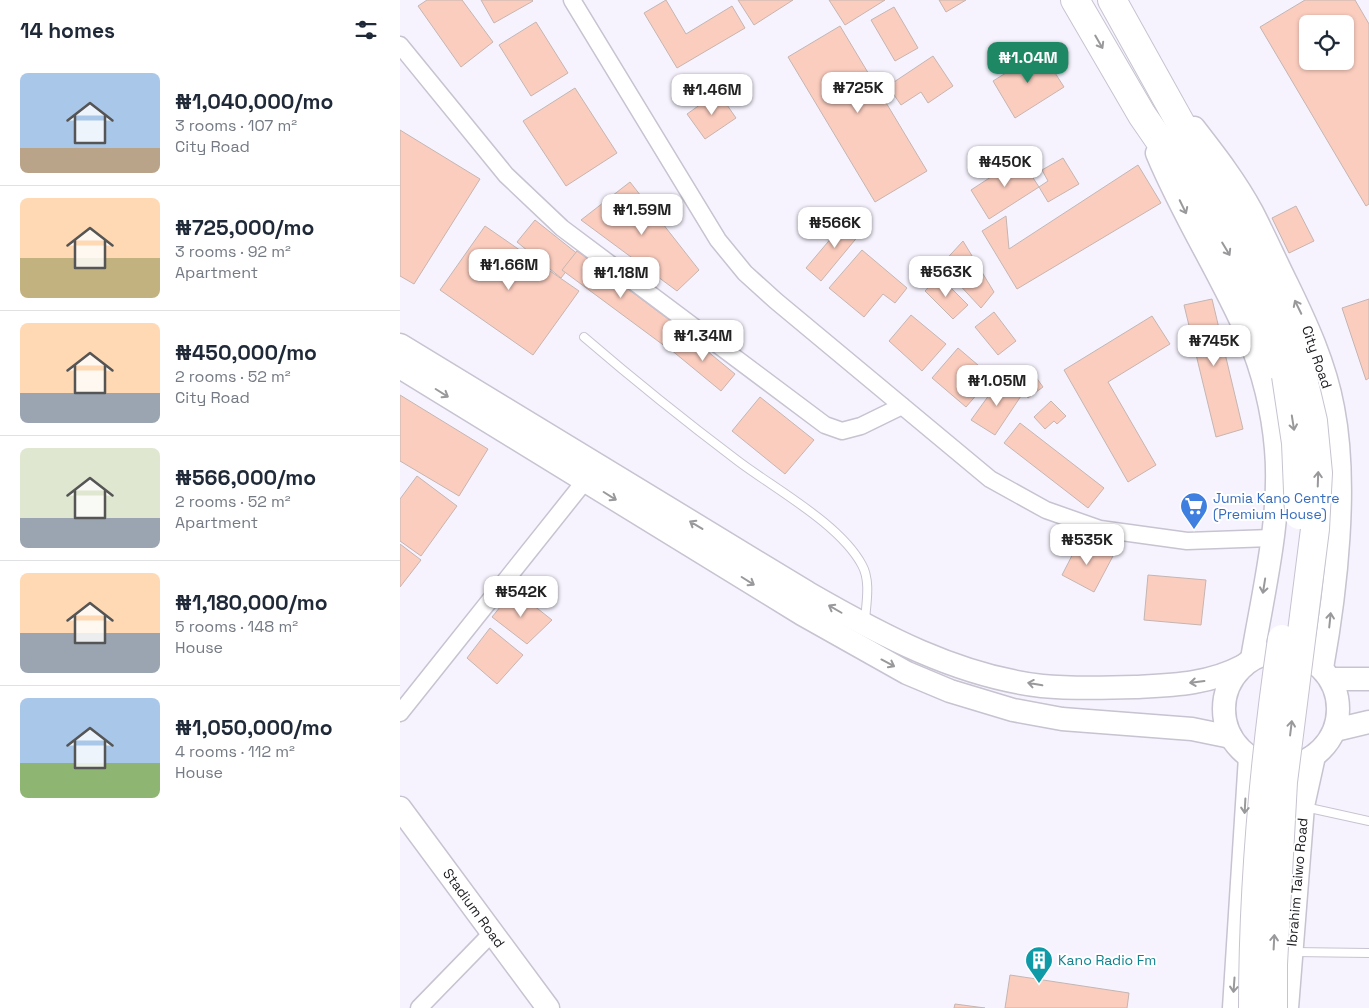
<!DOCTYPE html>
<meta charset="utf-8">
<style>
:root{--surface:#fff;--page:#f2f2f3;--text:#1f2937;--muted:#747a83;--line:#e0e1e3;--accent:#1e8865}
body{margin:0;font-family:"Space Grotesk",sans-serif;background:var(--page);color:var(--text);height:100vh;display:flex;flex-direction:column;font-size:19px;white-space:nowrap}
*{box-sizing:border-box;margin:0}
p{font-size:16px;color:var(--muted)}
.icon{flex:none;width:28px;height:28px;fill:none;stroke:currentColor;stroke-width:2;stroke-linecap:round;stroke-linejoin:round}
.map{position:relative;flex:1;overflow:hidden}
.side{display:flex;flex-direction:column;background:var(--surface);width:400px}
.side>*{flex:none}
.buttons{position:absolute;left:899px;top:15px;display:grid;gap:10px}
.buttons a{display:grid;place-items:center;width:55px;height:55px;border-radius:8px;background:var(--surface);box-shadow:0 1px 4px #0004;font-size:25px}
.price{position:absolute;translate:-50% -42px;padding:0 11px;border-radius:10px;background:#fff;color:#222;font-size:16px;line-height:32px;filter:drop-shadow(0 1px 2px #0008)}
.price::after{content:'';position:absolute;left:50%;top:30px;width:15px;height:11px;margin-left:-8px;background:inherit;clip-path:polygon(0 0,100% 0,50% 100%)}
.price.on{background:var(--accent);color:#fff}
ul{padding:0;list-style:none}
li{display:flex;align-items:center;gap:15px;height:125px;padding:0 20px}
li+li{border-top:1px solid var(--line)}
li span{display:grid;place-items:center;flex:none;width:140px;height:100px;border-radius:8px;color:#555}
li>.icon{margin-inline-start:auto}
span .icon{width:60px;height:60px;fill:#fffc;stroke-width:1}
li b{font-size:21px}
h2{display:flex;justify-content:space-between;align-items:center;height:60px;padding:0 20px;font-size:21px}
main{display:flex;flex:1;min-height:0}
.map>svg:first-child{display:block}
.building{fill:#fbcdbf;stroke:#c5b5b1;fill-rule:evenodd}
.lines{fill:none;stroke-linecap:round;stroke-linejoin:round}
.lane-casing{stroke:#c7c3d0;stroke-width:10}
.street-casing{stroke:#c7c3d0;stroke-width:19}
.secondary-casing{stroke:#c7c3d0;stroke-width:25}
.highway-casing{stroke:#c7c3d0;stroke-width:30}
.lane{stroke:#fff;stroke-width:8}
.street{stroke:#fff;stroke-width:16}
.secondary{stroke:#fff;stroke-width:22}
.highway{stroke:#fff;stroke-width:28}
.highway-bridge-casing{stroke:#c7c3d0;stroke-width:30;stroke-linecap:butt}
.highway-bridge{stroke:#fff;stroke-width:28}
.oneway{stroke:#99989b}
.labels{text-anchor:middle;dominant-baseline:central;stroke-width:4;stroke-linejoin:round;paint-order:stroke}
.street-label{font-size:14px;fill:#1c1b20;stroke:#fff}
.shop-label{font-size:14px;fill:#366cbe;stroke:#fff;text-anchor:start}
.culture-label{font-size:14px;fill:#0d838f;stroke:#fff;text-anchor:start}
</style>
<main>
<section class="side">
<h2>14 homes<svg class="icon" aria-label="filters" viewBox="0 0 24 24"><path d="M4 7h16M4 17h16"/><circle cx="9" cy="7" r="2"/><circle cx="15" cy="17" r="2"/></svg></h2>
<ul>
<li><span style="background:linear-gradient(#a9c7e8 75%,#b9a48a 0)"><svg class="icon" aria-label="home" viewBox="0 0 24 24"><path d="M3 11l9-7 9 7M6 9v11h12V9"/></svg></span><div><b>₦1,040,000/mo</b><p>3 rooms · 107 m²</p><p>City Road</p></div></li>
<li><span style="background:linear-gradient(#ffd9b3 60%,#c2b280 0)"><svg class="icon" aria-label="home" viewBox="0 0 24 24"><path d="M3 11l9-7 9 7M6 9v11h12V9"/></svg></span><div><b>₦725,000/mo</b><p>3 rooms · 92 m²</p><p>Apartment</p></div></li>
<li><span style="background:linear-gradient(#ffd9b3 70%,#9aa5b1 0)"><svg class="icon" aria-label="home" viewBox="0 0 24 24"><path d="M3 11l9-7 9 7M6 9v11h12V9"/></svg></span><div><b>₦450,000/mo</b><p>2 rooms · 52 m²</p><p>City Road</p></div></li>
<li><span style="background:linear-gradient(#dfe7d0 70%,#9aa5b1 0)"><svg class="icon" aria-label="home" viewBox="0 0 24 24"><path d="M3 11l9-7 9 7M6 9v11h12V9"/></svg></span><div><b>₦566,000/mo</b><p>2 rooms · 52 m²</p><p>Apartment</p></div></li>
<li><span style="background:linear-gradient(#ffd9b3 60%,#9aa5b1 0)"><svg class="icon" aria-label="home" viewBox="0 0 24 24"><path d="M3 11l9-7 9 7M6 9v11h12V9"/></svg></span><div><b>₦1,180,000/mo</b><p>5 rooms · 148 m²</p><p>House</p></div></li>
<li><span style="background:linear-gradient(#a9c7e8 65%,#8fb573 0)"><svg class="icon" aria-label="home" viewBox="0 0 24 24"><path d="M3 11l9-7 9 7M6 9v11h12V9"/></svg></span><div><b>₦1,050,000/mo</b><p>4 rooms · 112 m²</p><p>House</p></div></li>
</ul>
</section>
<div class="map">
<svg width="969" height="1008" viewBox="0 0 969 1008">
<rect width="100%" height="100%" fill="#f6f3fe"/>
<g class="building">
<path d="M27 0H62L93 42 61 67 18 6Z"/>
<path d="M81 0H132L133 1 94 23Z"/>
<path d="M266 0 286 34 332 6 345 28 277 68 244 13Z"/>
<path d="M338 0H393L354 25Z"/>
<path d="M429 0H485L445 25Z"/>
<path d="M539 0H566L546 12Z"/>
<path d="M905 0H955L969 24V204L966 206 860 27ZM908 24H945V61H908Z"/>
<path d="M494 7 518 48 495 61 471 20Z"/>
<path d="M136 22 168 73 131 96 99 45Z"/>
<path d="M440 26 527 171 475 202 388 57Z"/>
<path d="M641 51 664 87 615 118 593 81Z"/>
<path d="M533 56 553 86 528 103 521 92 501 105 488 86Z"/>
<path d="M175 88 217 153 166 186 123 121Z"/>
<path d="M318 92 336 118 305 139 287 114Z"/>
<path d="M0 130 80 179 14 284 0 276Z"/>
<path d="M620 158 639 187 589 219 571 190Z"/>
<path d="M663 158 679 184 648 202 639 187 648 181 642 170Z"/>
<path d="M738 165 761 203 617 289 582 231 606 216 609 249Z"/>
<path d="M230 182 299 270 277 291 181 220Z"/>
<path d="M896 206 914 241 889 253 872 218Z"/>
<path d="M449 217 464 229 421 281 406 268Z"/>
<path d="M135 220 179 255 161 278 117 242Z"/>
<path d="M85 226 179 291 133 355 40 290Z"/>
<path d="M563 241 594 292 581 308 541 265Z"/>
<path d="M462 250 507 288 495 303 483 294 464 317 429 288Z"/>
<path d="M177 251 280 328 266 347 162 270Z"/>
<path d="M539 276 568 305 553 319 525 291Z"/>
<path d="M812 299 843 429 816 437 784 305Z"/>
<path d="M969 299V378L966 380 942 308Z"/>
<path d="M594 312 616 341 598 355 575 327Z"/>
<path d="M511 315 546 344 522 371 489 341Z"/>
<path d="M752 316 770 344 708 382 756 465 728 482 664 370Z"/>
<path d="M284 332 335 374 321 391 270 349Z"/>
<path d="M558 348 592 377 566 407 532 378Z"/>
<path d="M628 366 643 387 628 398 613 376Z"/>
<path d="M600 380 623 393 595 435 571 420Z"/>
<path d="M0 395 88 449 59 496 0 461Z"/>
<path d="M360 397 414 440 385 474 332 431Z"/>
<path d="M651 401 666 416 657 424 654 421 645 429 634 417Z"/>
<path d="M620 423 704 488 688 508 604 443Z"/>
<path d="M17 476 57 506 21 556 0 541V499Z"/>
<path d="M680 540 713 556 694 592 662 575Z"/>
<path d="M0 544 21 560 0 587Z"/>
<path d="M748 575 806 580 801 625 744 620Z"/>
<path d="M114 590 152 620 127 644 92 617Z"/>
<path d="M90 628 123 655 97 684 67 658Z"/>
<path d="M610 975 729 993 727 1008H605Z"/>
<path d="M555 1004 585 1008H554Z"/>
</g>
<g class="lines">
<g class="lane-casing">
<g id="lane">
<path d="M184 337C234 380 285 421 338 461 375 489 440 524 462 565 471 581 466 604 465 621"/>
<path d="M905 807 969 821"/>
<path d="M893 952 969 953"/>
</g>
</g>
<g class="street-casing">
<g id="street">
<path d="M172 0 318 240 345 273 376 301 590 479 646 510 700 529 787 541 871 538"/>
<path d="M0 45 106 175 162 228 425 425 442 431 461 426 502 406"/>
<path d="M0 713 192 472"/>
<path d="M19 1008 92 933"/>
</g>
</g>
<g class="secondary-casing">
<g id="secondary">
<path d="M794 128C815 155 836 182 852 212 864 235 875 260 887 284 906 323 925 364 933 408 948 485 936 590 922 668"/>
<path d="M757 153C783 216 821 274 848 336 863 370 873 412 876 449 882 517 863 593 852 659"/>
<path d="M0 345 408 593C481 635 557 676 642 686 673 689 705 688 736 687 774 685 809 684 843 666"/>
<path d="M0 367 402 614 507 673 550 691 613 710 662 719 792 729 831 737"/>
<circle cx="881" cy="709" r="57"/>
<path d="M931 679H969"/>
<path d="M935 730 969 722"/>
<path d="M0 808 148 1008"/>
<path d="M834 1008 850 757"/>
<path d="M887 1008 903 806 914 756"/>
</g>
</g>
<g class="highway-casing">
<g id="highway">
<path d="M675 0 742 115 784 176 852 292 885 375"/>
<path d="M712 0 865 275 887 322 899 364"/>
</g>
</g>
<use href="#lane" class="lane"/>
<use href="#street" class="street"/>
<use href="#secondary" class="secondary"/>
<use href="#highway" class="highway"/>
<g class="highway-bridge-casing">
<g id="highway-bridge">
<path d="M886 376 896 443 899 515"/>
<path d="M853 1008C853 884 864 762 882 639"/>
<path d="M873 1008V964L883 782 915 529 918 473 913 421 901 370"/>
</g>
</g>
<use href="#highway-bridge" class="highway-bridge"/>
</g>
<defs><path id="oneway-shaft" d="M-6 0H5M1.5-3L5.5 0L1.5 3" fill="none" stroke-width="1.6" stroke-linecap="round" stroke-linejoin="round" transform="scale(1.25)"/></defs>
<g class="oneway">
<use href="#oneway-shaft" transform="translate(699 42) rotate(60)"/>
<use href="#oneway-shaft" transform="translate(783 207) rotate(64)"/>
<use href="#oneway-shaft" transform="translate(826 249) rotate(59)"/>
<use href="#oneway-shaft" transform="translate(898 307) rotate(-116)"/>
<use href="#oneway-shaft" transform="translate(42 393) rotate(32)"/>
<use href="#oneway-shaft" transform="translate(893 423) rotate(81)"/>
<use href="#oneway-shaft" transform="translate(918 479) rotate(-88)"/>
<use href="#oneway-shaft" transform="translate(210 496) rotate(32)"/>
<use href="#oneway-shaft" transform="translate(296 525) rotate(-149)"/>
<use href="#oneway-shaft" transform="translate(348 581) rotate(32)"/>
<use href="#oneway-shaft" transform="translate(864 586) rotate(99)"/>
<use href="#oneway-shaft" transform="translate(435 609) rotate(-150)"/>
<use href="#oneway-shaft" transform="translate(930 620) rotate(-84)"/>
<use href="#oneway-shaft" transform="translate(488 663) rotate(28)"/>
<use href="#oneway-shaft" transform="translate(797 682) rotate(173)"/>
<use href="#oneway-shaft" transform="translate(635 684) rotate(-170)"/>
<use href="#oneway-shaft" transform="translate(891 728) rotate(-83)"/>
<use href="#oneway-shaft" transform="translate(845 806) rotate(93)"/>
<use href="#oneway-shaft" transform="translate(874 942) rotate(-87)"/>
<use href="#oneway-shaft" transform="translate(834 985) rotate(94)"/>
</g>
<defs>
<g id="supermarket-pin" transform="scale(1.4375)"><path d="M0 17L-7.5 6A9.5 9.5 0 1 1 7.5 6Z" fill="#3f7fe0" stroke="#fff"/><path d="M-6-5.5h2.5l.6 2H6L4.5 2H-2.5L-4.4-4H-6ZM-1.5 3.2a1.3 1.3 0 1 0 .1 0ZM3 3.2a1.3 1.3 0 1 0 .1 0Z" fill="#fff"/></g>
<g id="building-pin" transform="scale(1.4375)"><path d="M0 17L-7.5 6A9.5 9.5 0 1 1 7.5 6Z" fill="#0f9aa8" stroke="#fff"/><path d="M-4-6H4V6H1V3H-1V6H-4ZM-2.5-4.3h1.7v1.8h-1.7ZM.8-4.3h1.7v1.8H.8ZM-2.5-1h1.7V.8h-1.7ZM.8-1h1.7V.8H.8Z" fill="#fff"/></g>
</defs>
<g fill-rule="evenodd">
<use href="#supermarket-pin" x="794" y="506"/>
<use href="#building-pin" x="639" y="960"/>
</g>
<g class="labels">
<g class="street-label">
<text transform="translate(917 357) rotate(71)">City Road</text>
<text transform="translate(897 882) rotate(-85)">Ibrahim Taiwo Road</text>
<text transform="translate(74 908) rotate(54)">Stadium Road</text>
</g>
<g class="shop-label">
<text x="813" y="498">Jumia Kano Centre<tspan x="813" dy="16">(Premium House)</tspan></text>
</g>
<g class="culture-label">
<text x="658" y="960">Kano Radio Fm</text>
</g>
</g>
</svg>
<div class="buttons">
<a><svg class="icon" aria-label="locate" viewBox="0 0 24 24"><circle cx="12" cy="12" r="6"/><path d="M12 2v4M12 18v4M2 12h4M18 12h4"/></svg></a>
</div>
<b class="price on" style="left:628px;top:84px">₦1.04M</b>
<b class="price" style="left:458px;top:114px">₦725K</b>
<b class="price" style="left:312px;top:116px">₦1.46M</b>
<b class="price" style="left:605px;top:188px">₦450K</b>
<b class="price" style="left:242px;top:236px">₦1.59M</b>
<b class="price" style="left:435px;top:249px">₦566K</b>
<b class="price" style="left:109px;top:291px">₦1.66M</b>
<b class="price" style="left:546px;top:298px">₦563K</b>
<b class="price" style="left:221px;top:299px">₦1.18M</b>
<b class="price" style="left:303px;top:362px">₦1.34M</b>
<b class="price" style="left:814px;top:367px">₦745K</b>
<b class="price" style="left:597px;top:407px">₦1.05M</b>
<b class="price" style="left:687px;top:566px">₦535K</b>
<b class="price" style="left:121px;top:618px">₦542K</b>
</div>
</main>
